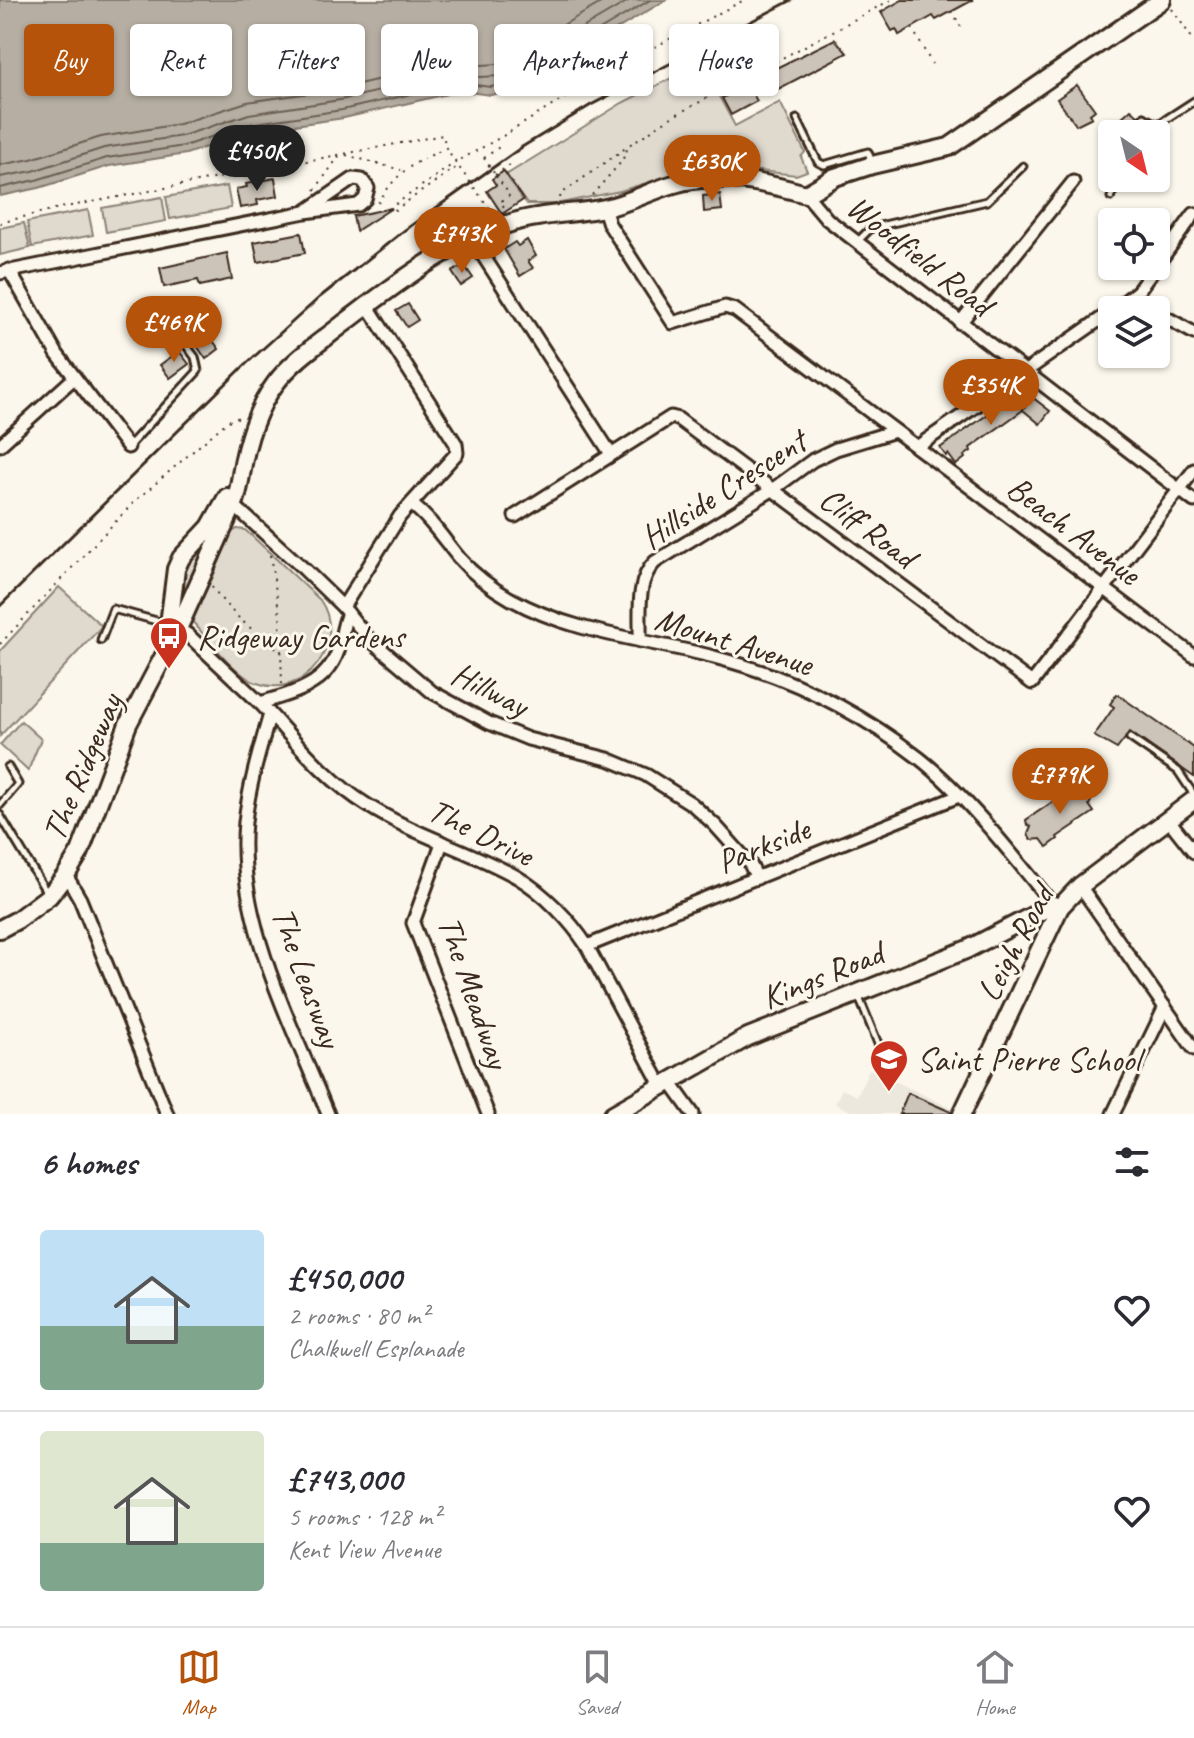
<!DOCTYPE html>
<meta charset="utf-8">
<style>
:root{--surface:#fff;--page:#f2f2f3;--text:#2b2b33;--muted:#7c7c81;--line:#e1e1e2;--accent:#b45309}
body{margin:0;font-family:Caveat,sans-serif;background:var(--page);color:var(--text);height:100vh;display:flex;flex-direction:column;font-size:30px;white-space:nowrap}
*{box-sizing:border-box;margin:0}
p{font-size:26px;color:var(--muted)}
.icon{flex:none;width:44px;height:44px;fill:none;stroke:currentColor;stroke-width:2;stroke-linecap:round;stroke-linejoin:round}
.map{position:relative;height:1114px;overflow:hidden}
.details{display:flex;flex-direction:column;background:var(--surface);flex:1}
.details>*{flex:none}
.top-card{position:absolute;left:24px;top:24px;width:1146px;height:72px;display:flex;gap:16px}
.needle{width:52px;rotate:145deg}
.tools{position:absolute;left:1098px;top:120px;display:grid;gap:16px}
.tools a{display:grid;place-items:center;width:72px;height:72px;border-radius:8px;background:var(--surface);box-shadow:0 2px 6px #0004;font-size:40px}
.price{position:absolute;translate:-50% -68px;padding:0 18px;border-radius:28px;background:var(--accent);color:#fff;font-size:26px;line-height:52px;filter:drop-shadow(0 2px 4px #0008)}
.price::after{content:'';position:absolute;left:50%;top:48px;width:24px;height:18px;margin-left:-12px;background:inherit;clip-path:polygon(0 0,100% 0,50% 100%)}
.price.on{background:#222;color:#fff}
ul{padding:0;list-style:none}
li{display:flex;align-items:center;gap:24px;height:200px;padding:0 40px}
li+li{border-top:2px solid var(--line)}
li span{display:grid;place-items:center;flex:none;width:224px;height:160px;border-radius:8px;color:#555}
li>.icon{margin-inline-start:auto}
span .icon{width:96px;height:96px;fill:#fffc;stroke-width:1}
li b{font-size:34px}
h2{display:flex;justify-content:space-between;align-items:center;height:96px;padding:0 40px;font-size:34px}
.tag{padding:0 28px;border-radius:8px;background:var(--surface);box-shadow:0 2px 6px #0004;font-size:28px;line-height:72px}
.tag.on{background:var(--accent);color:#fff}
.tabs{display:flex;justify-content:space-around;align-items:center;height:112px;border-top:2px solid var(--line);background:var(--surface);font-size:22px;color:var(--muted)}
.tabs a{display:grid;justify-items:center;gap:4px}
.tabs .on{color:var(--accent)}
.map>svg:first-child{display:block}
.built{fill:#ede8dd}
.green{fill:#dfd9ce;stroke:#8d8276;stroke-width:2}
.water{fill:#b6aea2;stroke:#85796d;stroke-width:2}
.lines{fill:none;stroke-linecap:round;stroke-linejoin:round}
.shore{stroke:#6c5f53;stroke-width:2}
.building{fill:#ccc4b9;stroke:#3b2a1e;stroke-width:2}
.lane-casing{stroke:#3b2a1e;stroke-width:11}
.street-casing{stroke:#3b2a1e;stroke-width:17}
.secondary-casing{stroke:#3b2a1e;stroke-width:22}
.path{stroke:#3b2a1e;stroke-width:2;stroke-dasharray:2 6;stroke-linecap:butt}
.lane{stroke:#fbf7ec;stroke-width:5}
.street{stroke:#fbf7ec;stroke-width:11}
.secondary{stroke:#fbf7ec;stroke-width:16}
.rail{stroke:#3b2a1e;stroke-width:3}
.path-bridge{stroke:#3b2a1e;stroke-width:2;stroke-dasharray:2 6;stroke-linecap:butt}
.labels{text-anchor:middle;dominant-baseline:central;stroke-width:6;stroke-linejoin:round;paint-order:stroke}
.street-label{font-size:34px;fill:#3b2a1e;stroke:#fbf7ec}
.poi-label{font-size:34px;fill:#3b2a1e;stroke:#fbf7ec;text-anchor:start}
</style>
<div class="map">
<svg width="1194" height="1114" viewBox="0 0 1194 1114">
<rect width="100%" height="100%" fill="#fbf7ec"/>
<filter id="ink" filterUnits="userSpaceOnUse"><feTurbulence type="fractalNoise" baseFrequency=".0125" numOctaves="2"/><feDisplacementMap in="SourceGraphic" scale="16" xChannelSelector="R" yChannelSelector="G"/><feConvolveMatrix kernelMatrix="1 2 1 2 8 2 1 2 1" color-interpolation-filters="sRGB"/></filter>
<g filter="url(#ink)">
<path class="built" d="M869 1069 954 1109 951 1114H857L835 1104 842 1089 857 1096Z"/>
<g class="green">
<path d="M701 63 735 126 780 102 805 152 801 157 807 171 796 175 697 164 663 178 620 191 556 204H527L506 175 622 103Z"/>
<path d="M227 186 231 208 170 219 166 197Z"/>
<path d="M162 197 166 221 106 232 102 208Z"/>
<path d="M88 210 93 235 32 247 27 222Z"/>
<path d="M24 223 30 248 0 255V228Z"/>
<path d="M237 529 245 530 253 537 320 600C349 642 305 701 257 683 235 675 207 637 190 619L212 579 231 533Z"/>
<path d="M210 542 184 606 179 605C182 574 183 561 210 542Z"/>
<path d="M59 587 102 626 0 736V651Z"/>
<path d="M21 721 41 739 28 771 0 745Z"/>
</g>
<path class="water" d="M0 0H666L514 90 491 95 460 91 344 118 252 131 186 154 109 166 39 188 0 196Z"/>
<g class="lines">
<g class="shore">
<path d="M0 165 31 159 101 137 179 124 247 102 338 89 456 61 482 65 498 64 512 58 527 46 606 0"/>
<path d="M0 177 33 171 104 148 182 136 249 114 340 100 458 73 480 77 501 76 519 68 533 57 630 0"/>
<path d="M0 188 36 180 107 158 184 146 250 124 342 110 459 83 491 87 511 83 650 0"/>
</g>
</g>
<g class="building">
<path d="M902 0H973L936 20 933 16 899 35 896 29 892 31 881 12Z"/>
<path d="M835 39 847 53 778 89 770 71Z"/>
<path d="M748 85 757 101 731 115 722 98Z"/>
<path d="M1077 85 1095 110 1090 114 1092 117 1076 125 1057 99Z"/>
<path d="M1131 109 1138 115 1120 134 1112 126Z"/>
<path d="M504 171 523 200 502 214 487 191 496 185 492 179Z"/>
<path d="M275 178 278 196 257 200 258 205 240 208 236 189 247 187 246 184Z"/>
<path d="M720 194 722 210 704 212 703 196Z"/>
<path d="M392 208 356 231 353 216Z"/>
<path d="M301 233 305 253 258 262 254 242Z"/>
<path d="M527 240 536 256 528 261 533 268 520 276 504 249 515 242 518 246Z"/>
<path d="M227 253 232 279 200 286 198 280 164 287 160 268Z"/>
<path d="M464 265 473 278 461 286 452 272Z"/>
<path d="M408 304 418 320 407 327 396 311Z"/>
<path d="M206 331 219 349 206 359 193 340Z"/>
<path d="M179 351 189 364 170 378 160 365Z"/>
<path d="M1014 396 1023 409 1032 397 1050 411 1040 424 1023 410 970 448 971 451 964 456 965 458 956 465 948 454 946 456 940 448Z"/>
<path d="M1117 694 1194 748V777L1130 732 1117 749 1094 736 1114 707 1110 704Z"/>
<path d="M1076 786 1080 792H1087L1092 799 1089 805 1094 812 1057 837 1058 839 1047 847 1041 839 1031 840 1028 834 1031 827 1027 825 1026 820Z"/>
<path d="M908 1093 951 1112V1114H899Z"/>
</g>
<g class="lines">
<g class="lane-casing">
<g id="lane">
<path d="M797 119 818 162 824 165 868 152 871 160"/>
<path d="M1126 134 1144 117 1157 125"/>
<path d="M1150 134 1157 125 1194 101"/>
<path d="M1111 197 1121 178"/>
<path d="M859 240 871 228 987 201 1023 166"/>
<path d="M129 446 198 371 195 357 183 341"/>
<path d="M101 640 113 609 164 623"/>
<path d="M1130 738 1178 771 1194 795"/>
<path d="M0 805 18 784 8 767"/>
<path d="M0 815 47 893"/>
<path d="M858 995 879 1046"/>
</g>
</g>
<g class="street-casing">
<g id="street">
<path d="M806 194 827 219 1194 501"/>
<path d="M604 208 609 224 673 323 725 307 735 310 1194 656"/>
<path d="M471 237 611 454"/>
<path d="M9 270 57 354 128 447"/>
<path d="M0 273 305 212 353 179 362 180 368 188 365 199 358 205 305 212"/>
<path d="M1132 297 1151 310"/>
<path d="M1114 310 1138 291 1194 214"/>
<path d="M1156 312 1194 333"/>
<path d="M960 323 1073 182"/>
<path d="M0 445 74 378"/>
<path d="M917 447 1112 311"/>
<path d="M229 501 304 569 343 607 367 637 432 692 489 723 528 739 608 759 646 775 692 804 715 825 750 864 757 878"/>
<path d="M411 504C430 518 444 540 459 558 473 574 493 589 511 599 574 634 645 639 714 657 788 676 858 711 919 758 964 793 1016 859 1053 905"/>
<path d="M515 516 671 417 678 419 1032 683 1194 470"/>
<path d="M343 607 400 516 457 453 456 444 367 305"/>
<path d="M172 626 187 634 260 703C291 694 326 686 338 651 342 639 342 626 348 613"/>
<path d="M640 641C641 616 635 581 655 562L772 490 813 460 836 449 895 431"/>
<path d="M260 703C293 738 326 780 367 805 414 835 469 850 517 877 544 893 570 920 587 946L662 1087"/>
<path d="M270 714C260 749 249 785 245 822 235 919 293 1026 328 1114"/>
<path d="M1168 819 1194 852"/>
<path d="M442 843 413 923 488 1114"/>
<path d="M66 875 80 899 167 1114"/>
<path d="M1080 886 1194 1049"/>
<path d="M587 946 959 796"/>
<path d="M670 1082 693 1114"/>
<path d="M1113 1114 1165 1007"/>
</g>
</g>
<g class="secondary-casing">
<g id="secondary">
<path d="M167 640 176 569 181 558 210 527 227 497"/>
<path d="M0 929 17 920 49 896 66 875 80 852 128 724 178 629 234 504C238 494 239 486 241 475 246 443 255 411 275 384 293 360 319 343 343 324 396 284 450 241 514 222 544 213 575 214 605 208 629 203 650 191 674 184 716 172 764 182 806 194L835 177 872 165 949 147 1162 0"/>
<path d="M613 1114 748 1037 968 949 1053 905 1060 907"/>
<path d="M962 1114 1060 907 1080 886 1194 800"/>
</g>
</g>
<g class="path">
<path d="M1172 9 1194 41"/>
<path d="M952 11 961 27"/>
<path d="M912 28 932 64"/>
<path d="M346 155 401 170"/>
<path d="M484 158 502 145"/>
<path d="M495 175 513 163"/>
<path d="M496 176 510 195 500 202 505 208"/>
<path d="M315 190 339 156"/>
<path d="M592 195 622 161 629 145 670 118 891 0"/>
<path d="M560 198 561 194 627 147"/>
<path d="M378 203C397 172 412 163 445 149"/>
<path d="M0 223 55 209 443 135 446 148 456 162 503 136 605 73 744 0"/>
<path d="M270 555 280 616 282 684"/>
<path d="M212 586C230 614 256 633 282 653"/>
<path d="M0 644 134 502 228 421 243 416"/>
</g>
<use href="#lane" class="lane"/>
<use href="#street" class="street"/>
<use href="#secondary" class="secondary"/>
<path class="rail" d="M0 606 246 364 320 297 405 230 522 147 591 105 792 0"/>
<g class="path-bridge">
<path d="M484 158 496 176"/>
<path d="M456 162 390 208 392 212 458 166 493 213"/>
</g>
</g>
</g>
<defs>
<g id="bus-pin" transform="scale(2)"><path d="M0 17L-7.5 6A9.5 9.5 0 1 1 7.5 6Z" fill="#c8321e" stroke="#fbf7ec"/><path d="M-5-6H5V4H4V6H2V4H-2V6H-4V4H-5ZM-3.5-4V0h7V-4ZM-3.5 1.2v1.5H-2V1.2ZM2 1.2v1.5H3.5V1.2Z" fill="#fff"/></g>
<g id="school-pin" transform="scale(2)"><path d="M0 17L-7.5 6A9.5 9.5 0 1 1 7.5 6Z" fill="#c8321e" stroke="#fbf7ec"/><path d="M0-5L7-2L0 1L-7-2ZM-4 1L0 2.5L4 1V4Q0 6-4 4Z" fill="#fff"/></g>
</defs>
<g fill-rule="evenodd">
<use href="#bus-pin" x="169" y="636"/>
<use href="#school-pin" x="889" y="1059"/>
</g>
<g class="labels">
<g class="street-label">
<text transform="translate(920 255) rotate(38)">Woodfield Road</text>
<text transform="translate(723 489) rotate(-33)">Hillside Crescent</text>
<text transform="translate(868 527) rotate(37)">Cliff Road</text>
<text transform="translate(1074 530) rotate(37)">Beach Avenue</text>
<text transform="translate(734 641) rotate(17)">Mount Avenue</text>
<text transform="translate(490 689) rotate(27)">Hillway</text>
<text transform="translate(82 767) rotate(-67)">The Ridgeway</text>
<text transform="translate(481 832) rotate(26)">The Drive</text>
<text transform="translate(763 845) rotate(-22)">Parkside</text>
<text transform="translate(1015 943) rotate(-62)">Leigh Road</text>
<text transform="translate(822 975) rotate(-22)">Kings Road</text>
<text transform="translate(307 977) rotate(70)">The Leasway</text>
<text transform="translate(474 992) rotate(71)">The Meadway</text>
</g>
<g class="poi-label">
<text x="197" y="636">Ridgeway Gardens</text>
<text x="917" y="1059">Saint Pierre School</text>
</g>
</g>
</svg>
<div class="tools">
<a><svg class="needle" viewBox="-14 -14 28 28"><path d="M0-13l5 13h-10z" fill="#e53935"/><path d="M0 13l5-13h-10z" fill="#7c7c81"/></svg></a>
<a><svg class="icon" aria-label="locate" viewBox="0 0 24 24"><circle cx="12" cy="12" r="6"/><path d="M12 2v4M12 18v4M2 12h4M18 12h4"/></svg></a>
<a><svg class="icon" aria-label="layers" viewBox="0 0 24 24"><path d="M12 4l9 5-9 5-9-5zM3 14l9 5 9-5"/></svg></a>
</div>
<b class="price on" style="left:257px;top:193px">£450K</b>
<b class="price" style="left:712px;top:203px">£630K</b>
<b class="price" style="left:462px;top:275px">£743K</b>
<b class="price" style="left:174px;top:364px">£469K</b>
<b class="price" style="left:991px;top:427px">£354K</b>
<b class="price" style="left:1060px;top:816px">£779K</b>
<div class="top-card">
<a class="tag on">Buy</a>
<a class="tag">Rent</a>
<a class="tag">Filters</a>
<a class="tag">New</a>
<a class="tag">Apartment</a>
<a class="tag">House</a>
</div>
</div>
<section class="details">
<h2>6 homes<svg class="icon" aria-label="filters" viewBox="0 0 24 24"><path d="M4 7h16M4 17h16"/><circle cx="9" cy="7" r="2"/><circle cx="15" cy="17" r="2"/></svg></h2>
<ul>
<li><span style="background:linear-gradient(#bfe0f5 60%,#7fa58c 0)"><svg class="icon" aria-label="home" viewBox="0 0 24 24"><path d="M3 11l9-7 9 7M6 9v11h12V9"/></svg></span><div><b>£450,000</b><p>2 rooms · 80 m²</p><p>Chalkwell Esplanade</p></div><svg class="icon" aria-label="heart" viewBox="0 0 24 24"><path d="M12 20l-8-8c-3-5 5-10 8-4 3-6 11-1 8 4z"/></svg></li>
<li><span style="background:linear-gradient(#dfe7d0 70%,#7fa58c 0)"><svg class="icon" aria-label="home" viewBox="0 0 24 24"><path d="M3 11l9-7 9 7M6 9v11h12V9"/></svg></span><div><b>£743,000</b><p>5 rooms · 128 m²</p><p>Kent View Avenue</p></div><svg class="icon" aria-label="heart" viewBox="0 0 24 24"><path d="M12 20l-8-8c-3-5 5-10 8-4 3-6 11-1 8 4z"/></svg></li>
</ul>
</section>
<nav class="tabs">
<a class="on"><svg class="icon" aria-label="map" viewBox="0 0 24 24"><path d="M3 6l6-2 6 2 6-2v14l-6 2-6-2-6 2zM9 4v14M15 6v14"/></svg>Map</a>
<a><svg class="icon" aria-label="saved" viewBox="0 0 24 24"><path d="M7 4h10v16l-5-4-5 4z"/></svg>Saved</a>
<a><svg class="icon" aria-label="home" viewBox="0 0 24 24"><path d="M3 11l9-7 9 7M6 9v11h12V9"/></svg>Home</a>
</nav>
